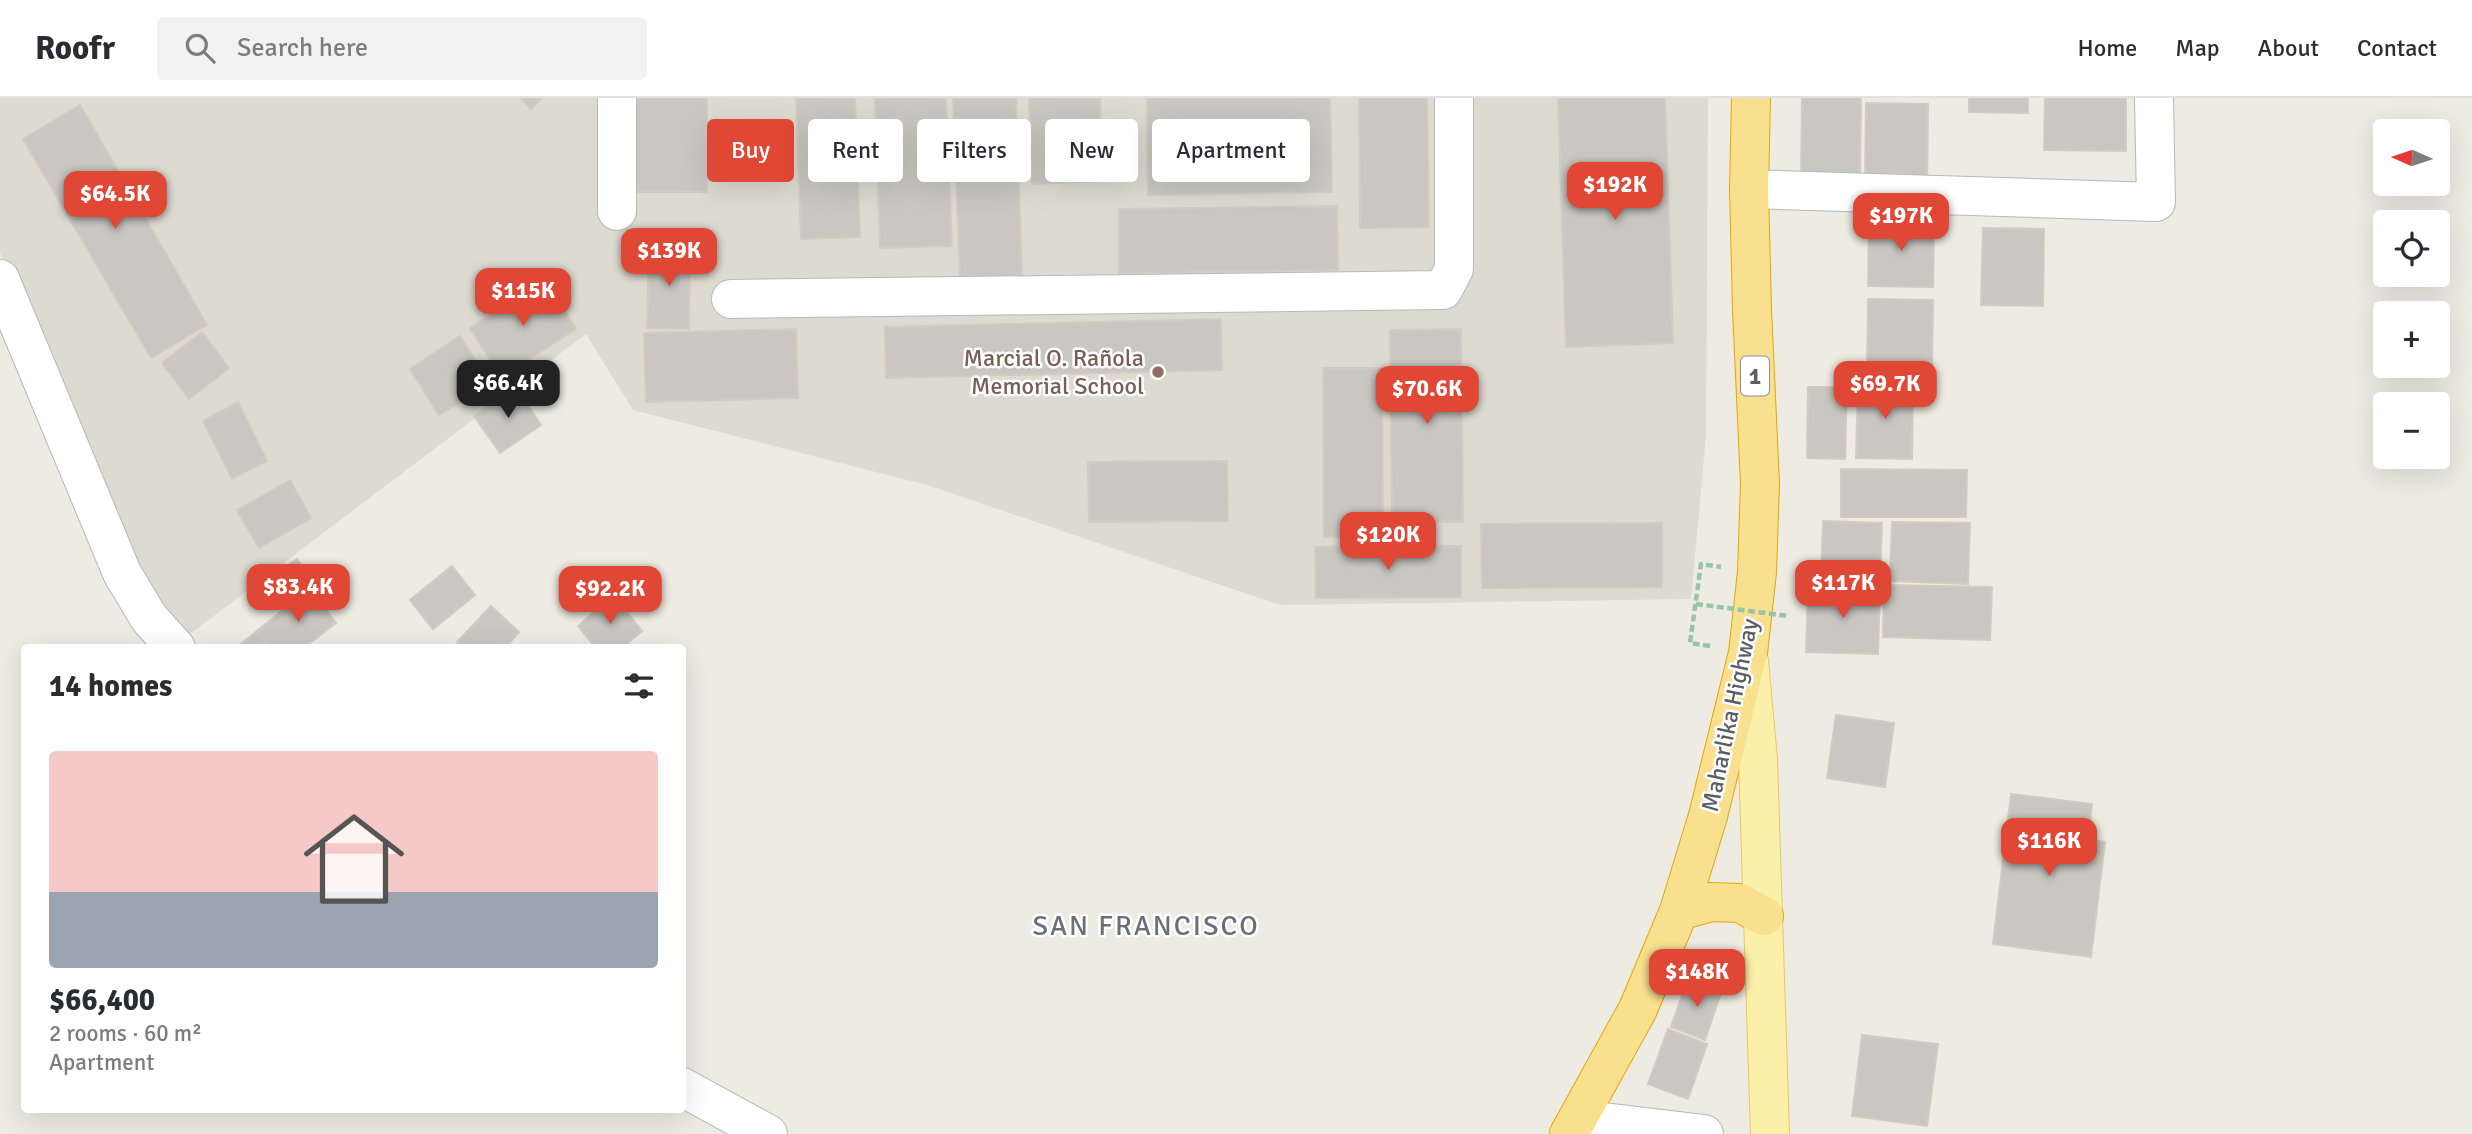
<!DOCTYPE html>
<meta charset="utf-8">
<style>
:root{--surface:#fff;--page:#f2f2f3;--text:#2b2b33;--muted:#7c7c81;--line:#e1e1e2;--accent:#e04734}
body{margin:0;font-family:Signika,sans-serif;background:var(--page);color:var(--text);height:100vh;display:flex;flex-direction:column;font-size:26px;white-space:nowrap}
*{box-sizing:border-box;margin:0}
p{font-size:23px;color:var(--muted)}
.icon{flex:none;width:38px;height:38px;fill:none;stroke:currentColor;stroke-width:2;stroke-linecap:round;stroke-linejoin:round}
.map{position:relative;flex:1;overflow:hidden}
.side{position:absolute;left:21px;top:546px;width:665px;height:469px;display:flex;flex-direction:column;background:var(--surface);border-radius:7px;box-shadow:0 7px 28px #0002}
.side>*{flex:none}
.banner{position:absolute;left:707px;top:21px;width:665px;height:63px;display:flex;gap:14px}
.needle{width:46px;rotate:273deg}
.buttons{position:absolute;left:2373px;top:21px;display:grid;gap:14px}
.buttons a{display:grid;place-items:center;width:77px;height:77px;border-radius:7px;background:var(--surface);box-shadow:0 7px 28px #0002;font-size:35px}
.price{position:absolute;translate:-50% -60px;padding:0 16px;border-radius:14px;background:var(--accent);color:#fff;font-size:23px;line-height:46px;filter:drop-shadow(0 2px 4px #0008)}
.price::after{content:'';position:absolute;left:50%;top:42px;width:21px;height:16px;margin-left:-10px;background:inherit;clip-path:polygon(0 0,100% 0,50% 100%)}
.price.selected{background:#222;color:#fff}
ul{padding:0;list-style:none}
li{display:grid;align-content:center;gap:14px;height:371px;padding:0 28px}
li span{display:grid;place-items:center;height:217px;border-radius:7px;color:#555}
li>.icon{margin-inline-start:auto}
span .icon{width:126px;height:126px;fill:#fffc;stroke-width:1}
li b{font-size:30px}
h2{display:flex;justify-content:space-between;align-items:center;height:84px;padding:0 28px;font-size:30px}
.tag{padding:0 24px;border-radius:7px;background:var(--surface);box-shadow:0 7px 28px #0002;font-size:24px;line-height:63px}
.tag.selected{background:var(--accent);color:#fff}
header{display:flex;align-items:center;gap:42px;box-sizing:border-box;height:98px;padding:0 35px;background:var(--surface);border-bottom:2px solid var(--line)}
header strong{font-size:33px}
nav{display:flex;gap:38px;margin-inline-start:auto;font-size:24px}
.search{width:490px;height:63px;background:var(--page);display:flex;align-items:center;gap:18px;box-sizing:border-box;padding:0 24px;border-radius:7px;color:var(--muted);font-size:26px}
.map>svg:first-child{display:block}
.education{fill:#dddad0}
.building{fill:#cac7c2;stroke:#d1ccc1;stroke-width:2}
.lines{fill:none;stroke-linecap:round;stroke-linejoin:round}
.minor-casing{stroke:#b5b8bc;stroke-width:40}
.major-casing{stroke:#eac75e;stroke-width:40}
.highway-casing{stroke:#e4a60b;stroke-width:40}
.path{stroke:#99c4a7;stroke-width:4.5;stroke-dasharray:7 3.5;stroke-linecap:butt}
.minor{stroke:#fff;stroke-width:38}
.major{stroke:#fbf0a9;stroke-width:38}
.highway{stroke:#f8e08e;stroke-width:38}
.path-bridge{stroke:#99c4a7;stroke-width:4.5;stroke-dasharray:7 3.5;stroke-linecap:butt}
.education-dot{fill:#8d6e63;stroke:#fff;stroke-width:2.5}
.labels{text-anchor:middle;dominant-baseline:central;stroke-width:5;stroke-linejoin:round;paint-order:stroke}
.shield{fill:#fff;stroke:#8c8e91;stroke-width:2}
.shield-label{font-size:23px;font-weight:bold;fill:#5b5e62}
.education-label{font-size:24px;fill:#785e54;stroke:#fff;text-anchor:end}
.street-label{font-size:24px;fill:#5b5e62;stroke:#fff}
.quarter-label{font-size:28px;letter-spacing:2px;fill:#6c7074;stroke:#fff}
</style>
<header>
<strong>Roofr</strong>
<div class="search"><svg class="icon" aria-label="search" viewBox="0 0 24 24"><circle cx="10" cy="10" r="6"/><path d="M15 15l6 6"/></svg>Search here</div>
<nav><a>Home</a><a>Map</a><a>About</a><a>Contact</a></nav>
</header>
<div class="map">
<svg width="2472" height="1036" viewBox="0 0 2472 1036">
<rect width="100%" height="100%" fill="#edebe2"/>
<path class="education" d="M0 0H1708L1706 338 1691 501 1280 507 927 387 633 312 586 236 186 539 141 481 0 155Z"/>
<g class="building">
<path d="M521 0H542L531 11Z"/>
<rect x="635" y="0" width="72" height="94"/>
<path d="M796 0H855L860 139 801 141Z"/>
<path d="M875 0H946L952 148 880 150Z"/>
<path d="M953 0H1016L1022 177 960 179Z"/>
<path d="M1029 0H1100L1102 83 1032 86Z"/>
<path d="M1147 0H1330L1332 94 1148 97Z"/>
<path d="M1359 0H1427L1429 129 1360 130Z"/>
<path d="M1558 0H1665L1673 245 1566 249Z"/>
<path d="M1802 0H1861L1860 89H1801Z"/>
<path d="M1969 0H2028V15L1969 14Z"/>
<path d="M2045 0H2126V53L2044 52Z"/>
<path d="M1866 5 1928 6 1927 91 1865 89Z"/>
<path d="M80 7 207 227 151 260 23 41Z"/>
<path d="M1337 108 1338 172 1119 175V111Z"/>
<path d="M1869 121 1934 122 1933 189 1868 188Z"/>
<path d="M1983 130 2044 131 2043 208 1981 207Z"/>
<path d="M649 149 690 150 689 231 647 230Z"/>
<path d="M545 181 576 231 501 279 470 230Z"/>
<path d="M1868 201 1933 202 1932 272 1867 271Z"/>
<path d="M1221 221 1222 272 886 280 885 229Z"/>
<path d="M796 231 798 300 646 304 644 235Z"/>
<path d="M1461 231 1463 424H1392L1390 232Z"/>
<path d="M202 234 229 270 189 301 162 265Z"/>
<path d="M460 238 490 285 439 317 410 271Z"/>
<path d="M1323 270H1382L1383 438 1324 439Z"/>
<path d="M1858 285 1913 286 1912 361 1856 360Z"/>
<path d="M515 289 541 327 500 355 474 318Z"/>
<path d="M1808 289H1847L1845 361 1807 360Z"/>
<path d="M238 304 267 363 232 381 203 323Z"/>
<path d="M1227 363 1228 423 1089 424 1088 364Z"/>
<path d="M1841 371 1967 372 1966 419H1841Z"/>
<path d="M290 382 311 420 259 450 237 412Z"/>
<path d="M1823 423 1882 425 1880 485 1821 483Z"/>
<path d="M1892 424 1970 425 1968 486 1890 483Z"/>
<path d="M1662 425V489L1482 490 1481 426Z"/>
<path d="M1461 448V499L1316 500 1315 449Z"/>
<path d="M297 461 311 481 284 501 269 481Z"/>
<path d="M452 468 475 497 433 531 410 502Z"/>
<path d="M1884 487 1992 489 1990 542 1883 539Z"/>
<path d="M1808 489 1880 491 1878 556 1806 554Z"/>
<path d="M310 490 336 525 303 550H270L257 533Z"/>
<path d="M613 498 642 533 622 550H596L578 528Z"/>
<path d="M491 508 519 534 505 550H462L457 544Z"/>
<path d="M257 533 270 550H236Z"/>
<path d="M1836 617 1894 625 1885 689 1827 680Z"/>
<path d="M2011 696 2092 706 2088 741 2105 744 2091 859 1993 846Z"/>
<path d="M1688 880 1722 892 1705 942 1671 929Z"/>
<path d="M1668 931 1707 946 1688 1001 1648 986Z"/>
<path d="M1862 937 1938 946 1927 1028 1852 1018Z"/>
</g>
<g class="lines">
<g class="minor-casing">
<g id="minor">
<path d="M617 0V113"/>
<path d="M1749 91 2156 104 2154 0"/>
<path d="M0 181 122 475 149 520 176 550"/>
<path d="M731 201 1443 192 1454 171V0"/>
<path d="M682 989 768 1036"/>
<path d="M1579 1021 1704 1036"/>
</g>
</g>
<g class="major-casing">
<path id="major" d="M1749 563 1758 662 1770 1036"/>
</g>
<g class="highway-casing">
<g id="highway">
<path d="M1679 813 1711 804 1740 805 1764 818"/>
<path d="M1569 1036 1638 911 1679 813 1708 718 1748 555 1757 474 1760 386 1752 211 1749 91 1751 0"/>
</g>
</g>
<path class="path" d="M1710 548 1690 545 1701 466 1721 469"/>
<use href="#minor" class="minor"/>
<use href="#major" class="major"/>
<use href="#highway" class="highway"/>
<path class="path-bridge" d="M1696 506 1788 518"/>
</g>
<circle class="education-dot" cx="1158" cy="274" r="7"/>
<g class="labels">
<rect class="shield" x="1741" y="258.5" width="28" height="39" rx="5"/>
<g class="shield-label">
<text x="1755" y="278">1</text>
</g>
<g class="education-label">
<text x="1144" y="260">Marcial O. Rañola<tspan x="1144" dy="28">Memorial School</tspan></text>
</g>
<g class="street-label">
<text transform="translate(1730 617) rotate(-78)">Maharlika Highway</text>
</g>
<g class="quarter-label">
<text x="1146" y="828">SAN FRANCISCO</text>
</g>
</g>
</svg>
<div class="buttons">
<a><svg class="needle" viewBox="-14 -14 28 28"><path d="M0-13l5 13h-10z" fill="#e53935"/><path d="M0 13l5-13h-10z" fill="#7c7c81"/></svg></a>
<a><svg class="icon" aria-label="locate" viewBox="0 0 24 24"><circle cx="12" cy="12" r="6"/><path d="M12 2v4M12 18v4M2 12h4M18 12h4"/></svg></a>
<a>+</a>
<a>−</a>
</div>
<b class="price" style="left:1615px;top:124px">$192K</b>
<b class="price" style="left:115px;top:133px">$64.5K</b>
<b class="price" style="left:1901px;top:155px">$197K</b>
<b class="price" style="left:669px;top:190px">$139K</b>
<b class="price" style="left:523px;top:230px">$115K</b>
<b class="price selected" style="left:508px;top:322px">$66.4K</b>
<b class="price" style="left:1885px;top:323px">$69.7K</b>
<b class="price" style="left:1427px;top:328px">$70.6K</b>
<b class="price" style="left:1388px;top:474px">$120K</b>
<b class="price" style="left:1843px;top:522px">$117K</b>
<b class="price" style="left:298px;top:526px">$83.4K</b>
<b class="price" style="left:610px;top:528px">$92.2K</b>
<b class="price" style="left:2049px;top:780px">$116K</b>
<b class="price" style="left:1697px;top:911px">$148K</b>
<div class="banner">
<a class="tag selected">Buy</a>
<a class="tag">Rent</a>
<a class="tag">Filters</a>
<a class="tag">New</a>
<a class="tag">Apartment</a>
</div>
<section class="side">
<h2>14 homes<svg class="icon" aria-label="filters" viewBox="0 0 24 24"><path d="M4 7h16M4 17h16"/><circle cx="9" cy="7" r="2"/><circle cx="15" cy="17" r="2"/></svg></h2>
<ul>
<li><span style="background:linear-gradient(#f6c9c9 65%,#9aa5b1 0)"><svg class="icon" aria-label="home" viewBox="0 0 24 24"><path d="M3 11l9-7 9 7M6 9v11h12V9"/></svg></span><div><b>$66,400</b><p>2 rooms · 60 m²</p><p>Apartment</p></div></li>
</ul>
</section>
</div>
